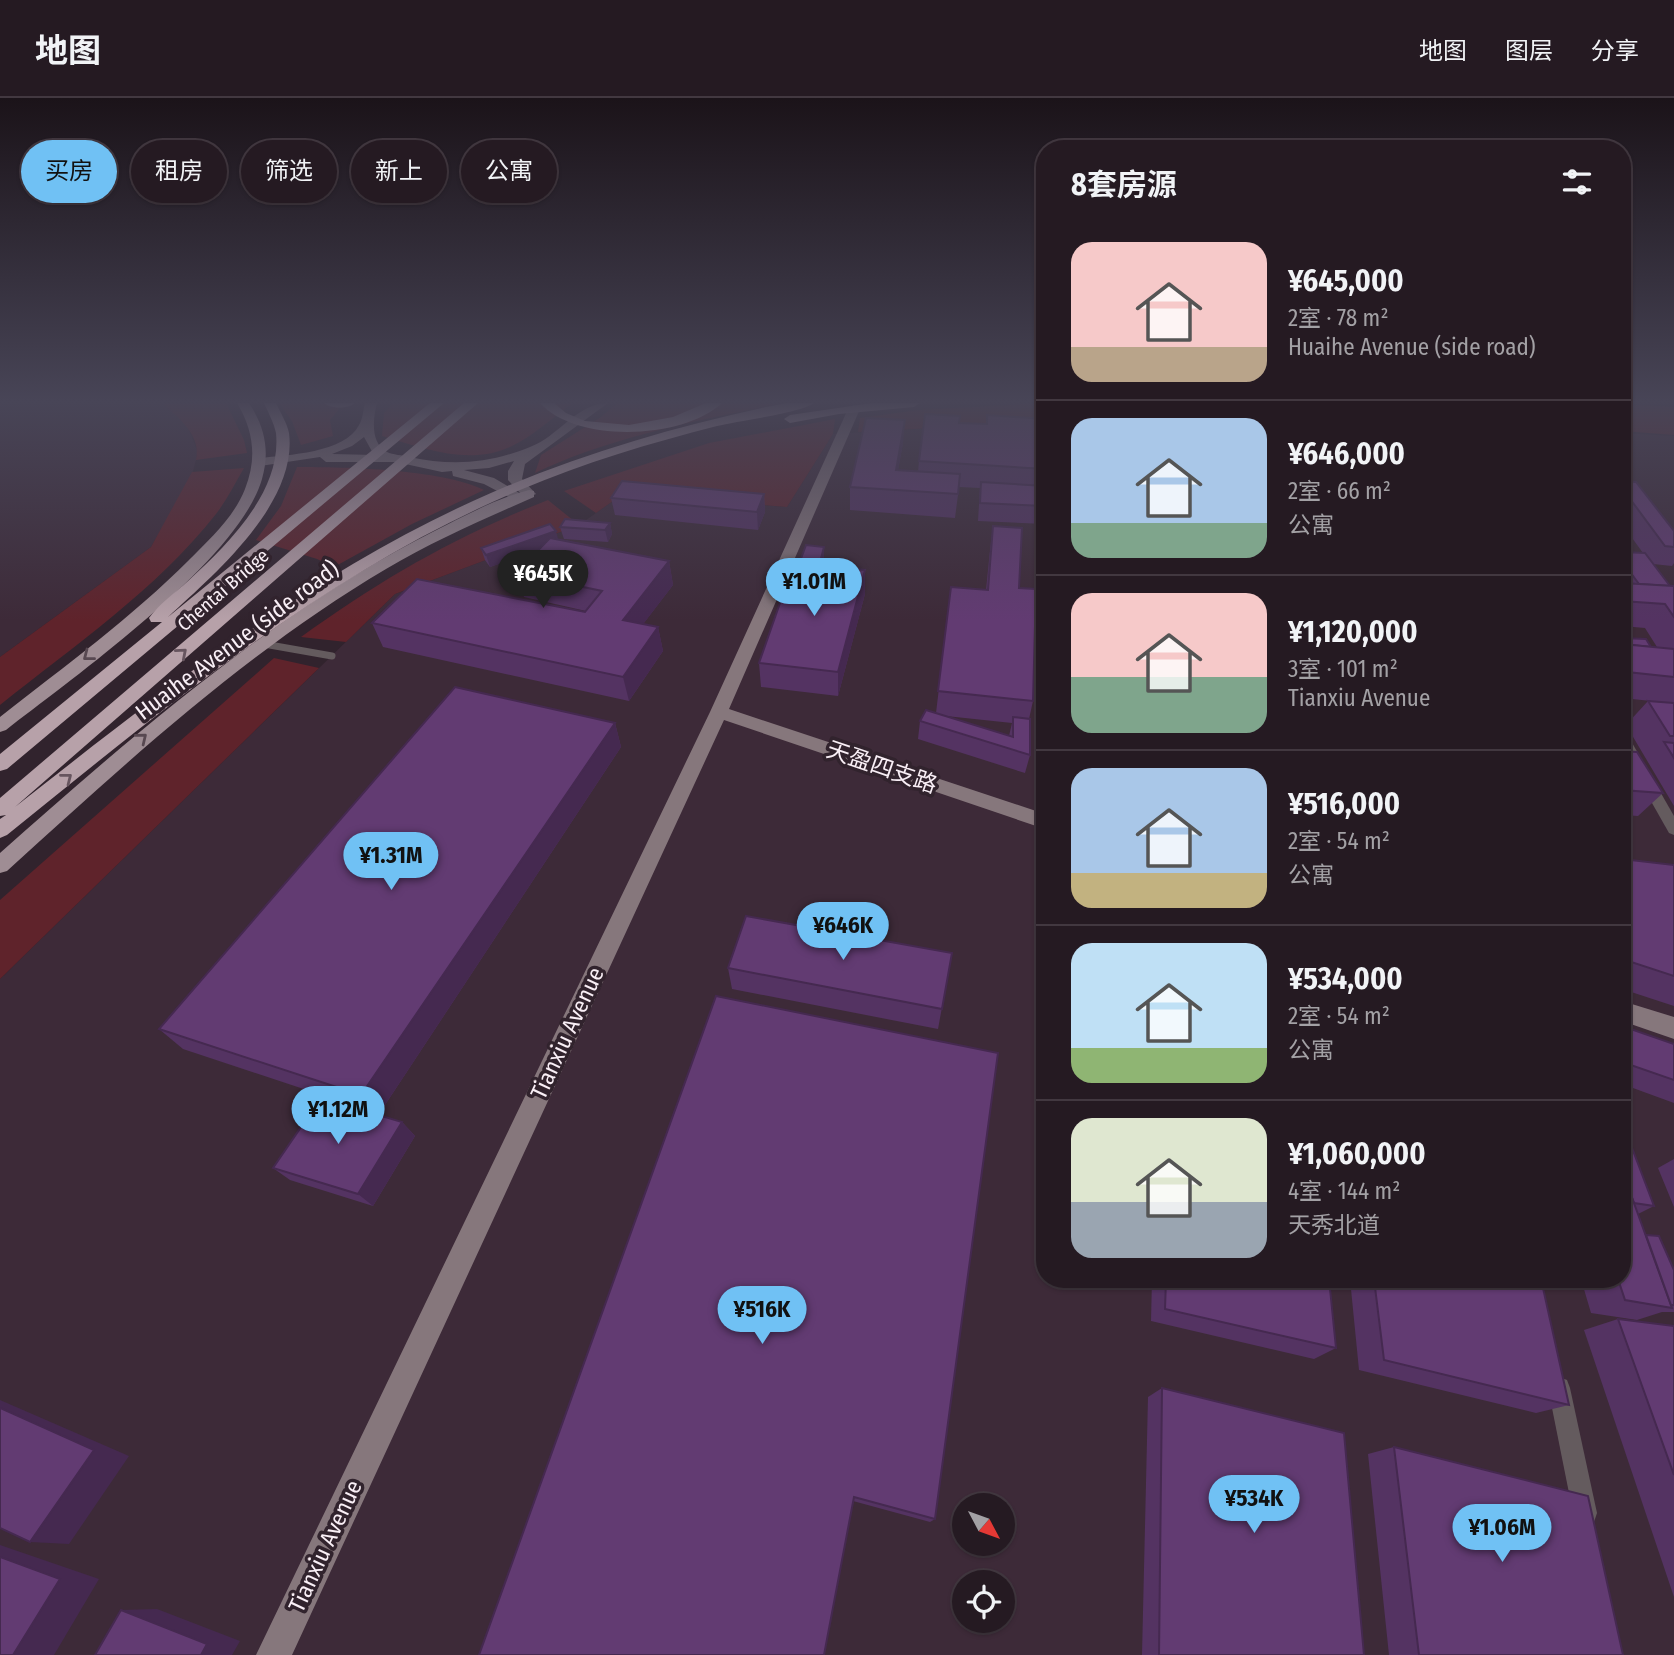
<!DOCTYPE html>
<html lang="zh">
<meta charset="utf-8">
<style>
:root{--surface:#251a22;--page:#2d232a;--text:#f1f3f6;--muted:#a3a1a5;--line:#423840;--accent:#70c1f4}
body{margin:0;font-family:"Fira Sans Condensed","Noto Sans SC",sans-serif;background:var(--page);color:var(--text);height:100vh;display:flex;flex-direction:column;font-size:26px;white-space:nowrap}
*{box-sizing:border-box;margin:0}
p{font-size:23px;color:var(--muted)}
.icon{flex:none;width:38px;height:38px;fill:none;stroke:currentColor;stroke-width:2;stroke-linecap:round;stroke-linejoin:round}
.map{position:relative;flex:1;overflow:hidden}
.panel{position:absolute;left:1036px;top:42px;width:595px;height:1148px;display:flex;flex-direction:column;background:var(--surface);border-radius:28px;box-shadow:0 2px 5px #0004,0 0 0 2px var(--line)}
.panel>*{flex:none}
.hud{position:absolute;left:21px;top:42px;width:665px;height:63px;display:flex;gap:14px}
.needle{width:46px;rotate:131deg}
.buttons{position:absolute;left:952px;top:1395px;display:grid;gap:14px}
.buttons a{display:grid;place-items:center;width:63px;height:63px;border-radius:50%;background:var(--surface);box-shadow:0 2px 5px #0004,0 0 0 2px var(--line);font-size:35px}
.price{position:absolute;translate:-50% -60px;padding:0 16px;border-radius:24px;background:var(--accent);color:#111;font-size:23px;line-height:46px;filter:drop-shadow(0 2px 4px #0008)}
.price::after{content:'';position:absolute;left:50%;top:42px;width:21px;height:16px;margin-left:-10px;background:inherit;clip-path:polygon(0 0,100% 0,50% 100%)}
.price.current{background:#222;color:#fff}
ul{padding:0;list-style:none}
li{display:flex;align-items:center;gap:21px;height:175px;padding:0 35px}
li+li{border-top:2px solid var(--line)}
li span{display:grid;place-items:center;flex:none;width:196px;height:140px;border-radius:21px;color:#555}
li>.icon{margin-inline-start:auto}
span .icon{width:84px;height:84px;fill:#fffc;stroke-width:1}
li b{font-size:30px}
h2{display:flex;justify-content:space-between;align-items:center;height:84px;padding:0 35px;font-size:30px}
.pill{padding:0 24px;border-radius:32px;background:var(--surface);box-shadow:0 2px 5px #0004,0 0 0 2px var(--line);font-size:24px;line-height:63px}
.pill.current{background:var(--accent);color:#111}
header{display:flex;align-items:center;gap:42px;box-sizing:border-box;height:98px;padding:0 35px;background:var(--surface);border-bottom:2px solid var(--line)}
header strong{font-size:33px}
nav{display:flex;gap:38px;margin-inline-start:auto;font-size:24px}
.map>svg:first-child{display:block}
.built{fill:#3d2a38;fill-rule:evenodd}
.green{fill:#5f232b}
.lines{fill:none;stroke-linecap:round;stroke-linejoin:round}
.lane{stroke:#645b5e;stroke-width:7}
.street{fill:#645b5e;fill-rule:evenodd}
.secondary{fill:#86777c;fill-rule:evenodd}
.primary{fill:#9f8d94;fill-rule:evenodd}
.highway{fill:#b7a1a9;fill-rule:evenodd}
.wall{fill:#543362;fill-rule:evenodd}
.shaded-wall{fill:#452950}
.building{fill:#623b72;stroke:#452950;stroke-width:2}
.oneway{stroke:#67555f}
.oneway2{stroke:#584851}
.labels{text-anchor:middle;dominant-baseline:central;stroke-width:7;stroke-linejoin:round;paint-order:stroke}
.far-street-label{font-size:19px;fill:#f9eff6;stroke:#31232d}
.street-label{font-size:23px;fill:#f9eff6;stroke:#31232d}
</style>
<header>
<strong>地图</strong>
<nav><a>地图</a><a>图层</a><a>分享</a></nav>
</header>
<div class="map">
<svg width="1674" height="1557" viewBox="0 0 1674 1557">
<rect width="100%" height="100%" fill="#31232d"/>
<g class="built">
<path d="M0 305H162L187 327 198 354 191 381 151 449 0 559Z"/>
<path d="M934 330 1045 337V1181H1622V335L1674 338V1557H0V881L395 496 579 427 623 396 787 409 833 336ZM964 1407H1003V1446H964ZM964 1484H1003V1522H964Z"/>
</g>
<g class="green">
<path d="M162 305H226L244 342 247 355 196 362C202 338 178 319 162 305Z"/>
<path d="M279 305H344L330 322 333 338 301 347 292 323Z"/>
<path d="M393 305H573C553 319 532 339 510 349 468 368 423 350 382 338L384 315Z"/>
<path d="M617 305H784C707 320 606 340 535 375L541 357 601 319Z"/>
<path d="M1045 305V337L934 330 858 334 860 320 918 312Z"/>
<path d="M1622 306 1674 309V337L1622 333Z"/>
<path d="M835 321 833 336 787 409 623 396 596 415 564 393 709 345Z"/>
<path d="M297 369C346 369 441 371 484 392L412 426 334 469 317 461 256 442 281 408Z"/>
<path d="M244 370C235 385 227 402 216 416 156 492 75 547 0 607V559L151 449 192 374Z"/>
<path d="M548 402 579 427 395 496 346 544 301 539C381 481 456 438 548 402Z"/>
<path d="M274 560 319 570 0 881V802Z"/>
</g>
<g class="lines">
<path class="lane" d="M264 546 332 558"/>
<g class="street">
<path d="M1622 634 1627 636 1674 718V737L1669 735 1622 652Z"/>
<path d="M1559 1279 1567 1282 1570 1290 1597 1415 1594 1424 1585 1427 1576 1424 1573 1415 1548 1290 1551 1282Z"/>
</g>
<g class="secondary">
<path d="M365 305H377C373 320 370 345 387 354 393 357 402 357 409 359 452 368 488 366 530 349 558 339 577 305 608 305L525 366 522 381 536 396 518 404 484 386 453 378 452 373 442 374 396 364H326L320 359 260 368 253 364 260 360C287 357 345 355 359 327 363 321 363 312 365 305ZM364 339 374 357 332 356 352 348ZM514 363 508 373V382L521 396 494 380 464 372 489 370Z"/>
<path d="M854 307 860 311 729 611 1045 716V731L724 622 292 1557H256L710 614 848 311Z"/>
<path d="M1622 903 1674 919V941L1622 923Z"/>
</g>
<g class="primary">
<path d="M237 305H249C265 329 270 353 262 381 239 462 74 579 6 632L0 634V619C65 568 131 520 189 462 210 441 234 419 245 391 257 361 254 333 237 305Z"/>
<path d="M529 392 534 393V399C484 421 433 443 386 471 246 554 127 664 7 773L0 775V755C131 639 262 524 417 442 451 425 493 401 529 392Z"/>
</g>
<g class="highway">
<path d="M264 305H276C280 314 287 325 289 335 298 405 214 477 168 519L430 305H444L7 671 0 673V656L162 524H151L149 520C159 506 175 495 188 483 227 447 282 394 276 335 274 325 268 314 264 305Z"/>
<path d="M324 305H355C348 311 331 311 324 305Z"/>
<path d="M464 305H478L15 709C159 596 306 479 473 403 567 360 665 331 766 309L787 305H814C801 315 737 323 717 328 650 345 584 365 520 392 329 472 167 608 7 737L0 740V721L6 717 0 718V700Z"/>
<path d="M540 305H554L566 315 585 323 629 327 673 319 706 305H722C684 341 577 346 540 305Z"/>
<path d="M872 305H920L914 309 839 316 790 325 784 321 790 317Z"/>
</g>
</g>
<g class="wall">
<path d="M987 317 1045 321V426L978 423 980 390 959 389 955 420 850 412V389L903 345 898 372 918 374 919 363 959 325 986 326Z"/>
<path d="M1622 383 1674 433V465L1672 468 1653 466 1670 488H1674V708L1626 627 1648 603 1671 605 1622 600V540L1651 549H1657L1645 530 1622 528V463L1643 455 1622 426Z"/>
<path d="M764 396 765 414 758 432 615 417 611 400Z"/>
<path d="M610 425 612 436 608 444 564 441 560 429Z"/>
<path d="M993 428 1019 490 1033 603 1029 621 1030 657 1025 675 918 641 920 623 936 615 951 489 986 492 990 452ZM946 618 1012 625 1009 638Z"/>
<path d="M559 441 669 463 673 487 643 526 658 529 663 553 629 603 383 549 372 525 585 514 586 513 524 499 516 475 538 452 490 469 485 462 481 450Z"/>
<path d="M824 461 822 468 865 496 838 598 761 589 759 565 799 466Z"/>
<path d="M615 625 621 649 379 1016 183 951 159 931Z"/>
<path d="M1622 653 1663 695 1638 718 1622 717Z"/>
<path d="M1622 761 1674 767V908L1622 891Z"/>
<path d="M952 855 938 931 732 891 728 870Z"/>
<path d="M716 898 935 1421 930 1424 853 1403Z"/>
<path d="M1622 928 1674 946V1005L1622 986Z"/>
<path d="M402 1024 415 1038 373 1108 290 1082 273 1070Z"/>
<path d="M1622 1041 1654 1108 1638 1116 1646 1137 1674 1172V1214H1662L1637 1222 1591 1215 1581 1181H1622Z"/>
<path d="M1674 1061V1109L1658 1070Z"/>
<path d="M1152 1181H1329L1336 1250 1314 1261 1151 1223Z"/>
<path d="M1350 1181H1541L1569 1307 1536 1315 1359 1272Z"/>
<path d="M1618 1221 1674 1228V1499L1584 1232Z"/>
<path d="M1162 1290 1364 1557H1142L1148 1299Z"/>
<path d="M1394 1349 1623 1557H1389L1368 1356Z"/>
</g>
<g class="shaded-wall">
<path d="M905 322 903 345 894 395 896 372Z"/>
<path d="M764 396 765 414 758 432 757 414Z"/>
<path d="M610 425 612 436 608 444 605 432Z"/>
<path d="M556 433 559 445 490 469 486 457Z"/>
<path d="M824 449V461L817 491 816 479Z"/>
<path d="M669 463 673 487 628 546 623 522Z"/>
<path d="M865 472V496L838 598V574Z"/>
<path d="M658 529 663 553 629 603 623 579Z"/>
<path d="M615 625 621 649 379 1016 361 997Z"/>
<path d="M402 1024 415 1038 373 1108 358 1096Z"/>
<path d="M0 1302 129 1358 69 1446 30 1444 0 1310Z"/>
<path d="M0 1447 99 1481 54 1557H13L0 1459Z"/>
<path d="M157 1511 240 1543 232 1557H201L121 1512Z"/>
</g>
<g class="building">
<path d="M925 316 960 318 959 325 987 326V317L1045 321V371L919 363Z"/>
<path d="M866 320 905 322 896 372 960 376 958 396 850 389Z"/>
<path d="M622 383 764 396 757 414 611 400Z"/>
<path d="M1622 383 1636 384 1674 433V449L1665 448 1622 390Z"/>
<path d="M981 384 1045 388V408L980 405Z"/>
<path d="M565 421 610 425 605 432 560 429Z"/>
<path d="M550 426 556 433 486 457 481 450Z"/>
<path d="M993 428 1022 430 1019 490 1036 491 1033 603 938 593 951 489 988 492Z"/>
<path d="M550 440 669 463 623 522 658 529 623 579 372 525 417 481 585 514 602 493 516 475Z"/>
<path d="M806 447 824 449 819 468 799 466Z"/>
<path d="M1622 454 1645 455 1670 488 1639 486 1622 463Z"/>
<path d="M794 465 865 472 838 574 759 565Z"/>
<path d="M1622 474 1630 485H1622Z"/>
<path d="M1622 485 1674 488V519L1665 506 1622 503Z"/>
<path d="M1622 540 1646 541 1651 549 1622 546Z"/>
<path d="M1622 546 1674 551V579L1627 574 1622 566Z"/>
<path d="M455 589 615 625 361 997 159 931Z"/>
<path d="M1648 603 1674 605V638H1670Z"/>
<path d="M926 612 1013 639V619L1030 621V657L920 623Z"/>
<path d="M1664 644 1674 645V660Z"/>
<path d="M1622 653 1637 654 1663 695 1622 692Z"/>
<path d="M1622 761 1674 767V878L1622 861Z"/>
<path d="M746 818 952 855 942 911 728 870Z"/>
<path d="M716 898 998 955 935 1421 854 1399 824 1557H479Z"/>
<path d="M1622 928 1674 946V982L1622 964Z"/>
<path d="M321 1000 402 1024 358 1096 273 1070Z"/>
<path d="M1622 1041 1629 1042 1654 1108 1634 1105 1622 1072Z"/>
<path d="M1622 1072 1672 1210 1625 1202 1618 1181H1622Z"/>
<path d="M1646 1137 1659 1138 1674 1172V1207H1671Z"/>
<path d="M1166 1181H1329L1336 1250 1165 1211Z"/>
<path d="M1374 1181H1541L1569 1307 1384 1262Z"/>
<path d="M1618 1221 1674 1228V1377Z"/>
<path d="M1162 1290 1344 1335 1364 1557H1159Z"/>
<path d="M0 1310 94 1352 30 1444 0 1430Z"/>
<path d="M1394 1349 1588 1398 1623 1557H1419Z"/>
<path d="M0 1459 60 1481 13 1557H0Z"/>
<path d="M121 1512 207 1546 201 1557H95Z"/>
</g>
<defs><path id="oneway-chevron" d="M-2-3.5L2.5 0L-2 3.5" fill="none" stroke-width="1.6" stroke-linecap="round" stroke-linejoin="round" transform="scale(1.75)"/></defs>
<g class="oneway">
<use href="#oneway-chevron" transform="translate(182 555) rotate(-41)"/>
<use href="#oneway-chevron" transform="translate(67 680) rotate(-38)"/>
</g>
<g class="oneway2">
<use href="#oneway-chevron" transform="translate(88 558) rotate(142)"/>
<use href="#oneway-chevron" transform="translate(142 640) rotate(-39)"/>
</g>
<linearGradient id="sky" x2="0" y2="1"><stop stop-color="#1b1319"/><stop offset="0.58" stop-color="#484557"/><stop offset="1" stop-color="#484557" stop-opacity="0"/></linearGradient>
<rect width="1674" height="523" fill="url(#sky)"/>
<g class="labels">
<g class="far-street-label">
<text transform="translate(223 492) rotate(-41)">Chentai Bridge</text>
</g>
<g class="street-label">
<text transform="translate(237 542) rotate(-37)">Huaihe Avenue (side road)</text>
<text transform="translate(882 669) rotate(19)">天盈四支路</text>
<text transform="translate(567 935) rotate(-65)">Tianxiu Avenue</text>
<text transform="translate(325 1448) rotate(-65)">Tianxiu Avenue</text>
</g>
</g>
</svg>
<div class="buttons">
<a><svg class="needle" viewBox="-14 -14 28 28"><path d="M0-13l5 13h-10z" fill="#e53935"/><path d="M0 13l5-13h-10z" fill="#a3a1a5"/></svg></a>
<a><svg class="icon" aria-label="locate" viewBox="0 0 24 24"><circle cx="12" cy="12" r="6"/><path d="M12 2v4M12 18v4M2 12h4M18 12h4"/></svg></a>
</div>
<b class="price current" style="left:543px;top:512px">¥645K</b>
<b class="price" style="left:814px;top:520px">¥1.01M</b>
<b class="price" style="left:391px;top:794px">¥1.31M</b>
<b class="price" style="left:843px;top:864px">¥646K</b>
<b class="price" style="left:338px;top:1048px">¥1.12M</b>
<b class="price" style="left:762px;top:1248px">¥516K</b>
<b class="price" style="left:1254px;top:1437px">¥534K</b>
<b class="price" style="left:1502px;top:1466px">¥1.06M</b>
<div class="hud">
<a class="pill current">买房</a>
<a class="pill">租房</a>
<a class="pill">筛选</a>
<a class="pill">新上</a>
<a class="pill">公寓</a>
</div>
<section class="panel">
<h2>8套房源<svg class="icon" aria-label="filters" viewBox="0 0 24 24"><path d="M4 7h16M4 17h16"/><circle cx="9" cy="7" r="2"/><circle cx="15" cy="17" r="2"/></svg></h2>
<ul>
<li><span style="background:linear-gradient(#f6c9c9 75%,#b9a48a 0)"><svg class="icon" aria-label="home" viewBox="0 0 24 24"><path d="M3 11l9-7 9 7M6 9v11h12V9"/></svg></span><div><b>¥645,000</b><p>2室 · 78 m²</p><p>Huaihe Avenue (side road)</p></div></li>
<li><span style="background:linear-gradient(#a9c7e8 75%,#7fa58c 0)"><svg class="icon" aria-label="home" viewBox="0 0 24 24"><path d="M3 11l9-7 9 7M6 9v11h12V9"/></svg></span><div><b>¥646,000</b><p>2室 · 66 m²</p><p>公寓</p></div></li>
<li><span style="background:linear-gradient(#f6c9c9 60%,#7fa58c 0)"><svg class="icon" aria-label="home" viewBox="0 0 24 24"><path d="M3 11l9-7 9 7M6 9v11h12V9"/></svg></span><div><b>¥1,120,000</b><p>3室 · 101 m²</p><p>Tianxiu Avenue</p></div></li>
<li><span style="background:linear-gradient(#a9c7e8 75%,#c2b280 0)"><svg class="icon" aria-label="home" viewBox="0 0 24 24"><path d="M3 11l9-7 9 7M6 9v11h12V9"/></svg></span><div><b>¥516,000</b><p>2室 · 54 m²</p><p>公寓</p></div></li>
<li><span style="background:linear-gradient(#bfe0f5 75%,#8fb573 0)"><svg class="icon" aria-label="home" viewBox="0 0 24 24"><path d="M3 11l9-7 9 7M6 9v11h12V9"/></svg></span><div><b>¥534,000</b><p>2室 · 54 m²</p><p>公寓</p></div></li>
<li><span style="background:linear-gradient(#dfe7d0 60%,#9aa5b1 0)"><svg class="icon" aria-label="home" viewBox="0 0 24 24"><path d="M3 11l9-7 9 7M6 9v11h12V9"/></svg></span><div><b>¥1,060,000</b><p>4室 · 144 m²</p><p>天秀北道</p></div></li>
</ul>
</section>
</div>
